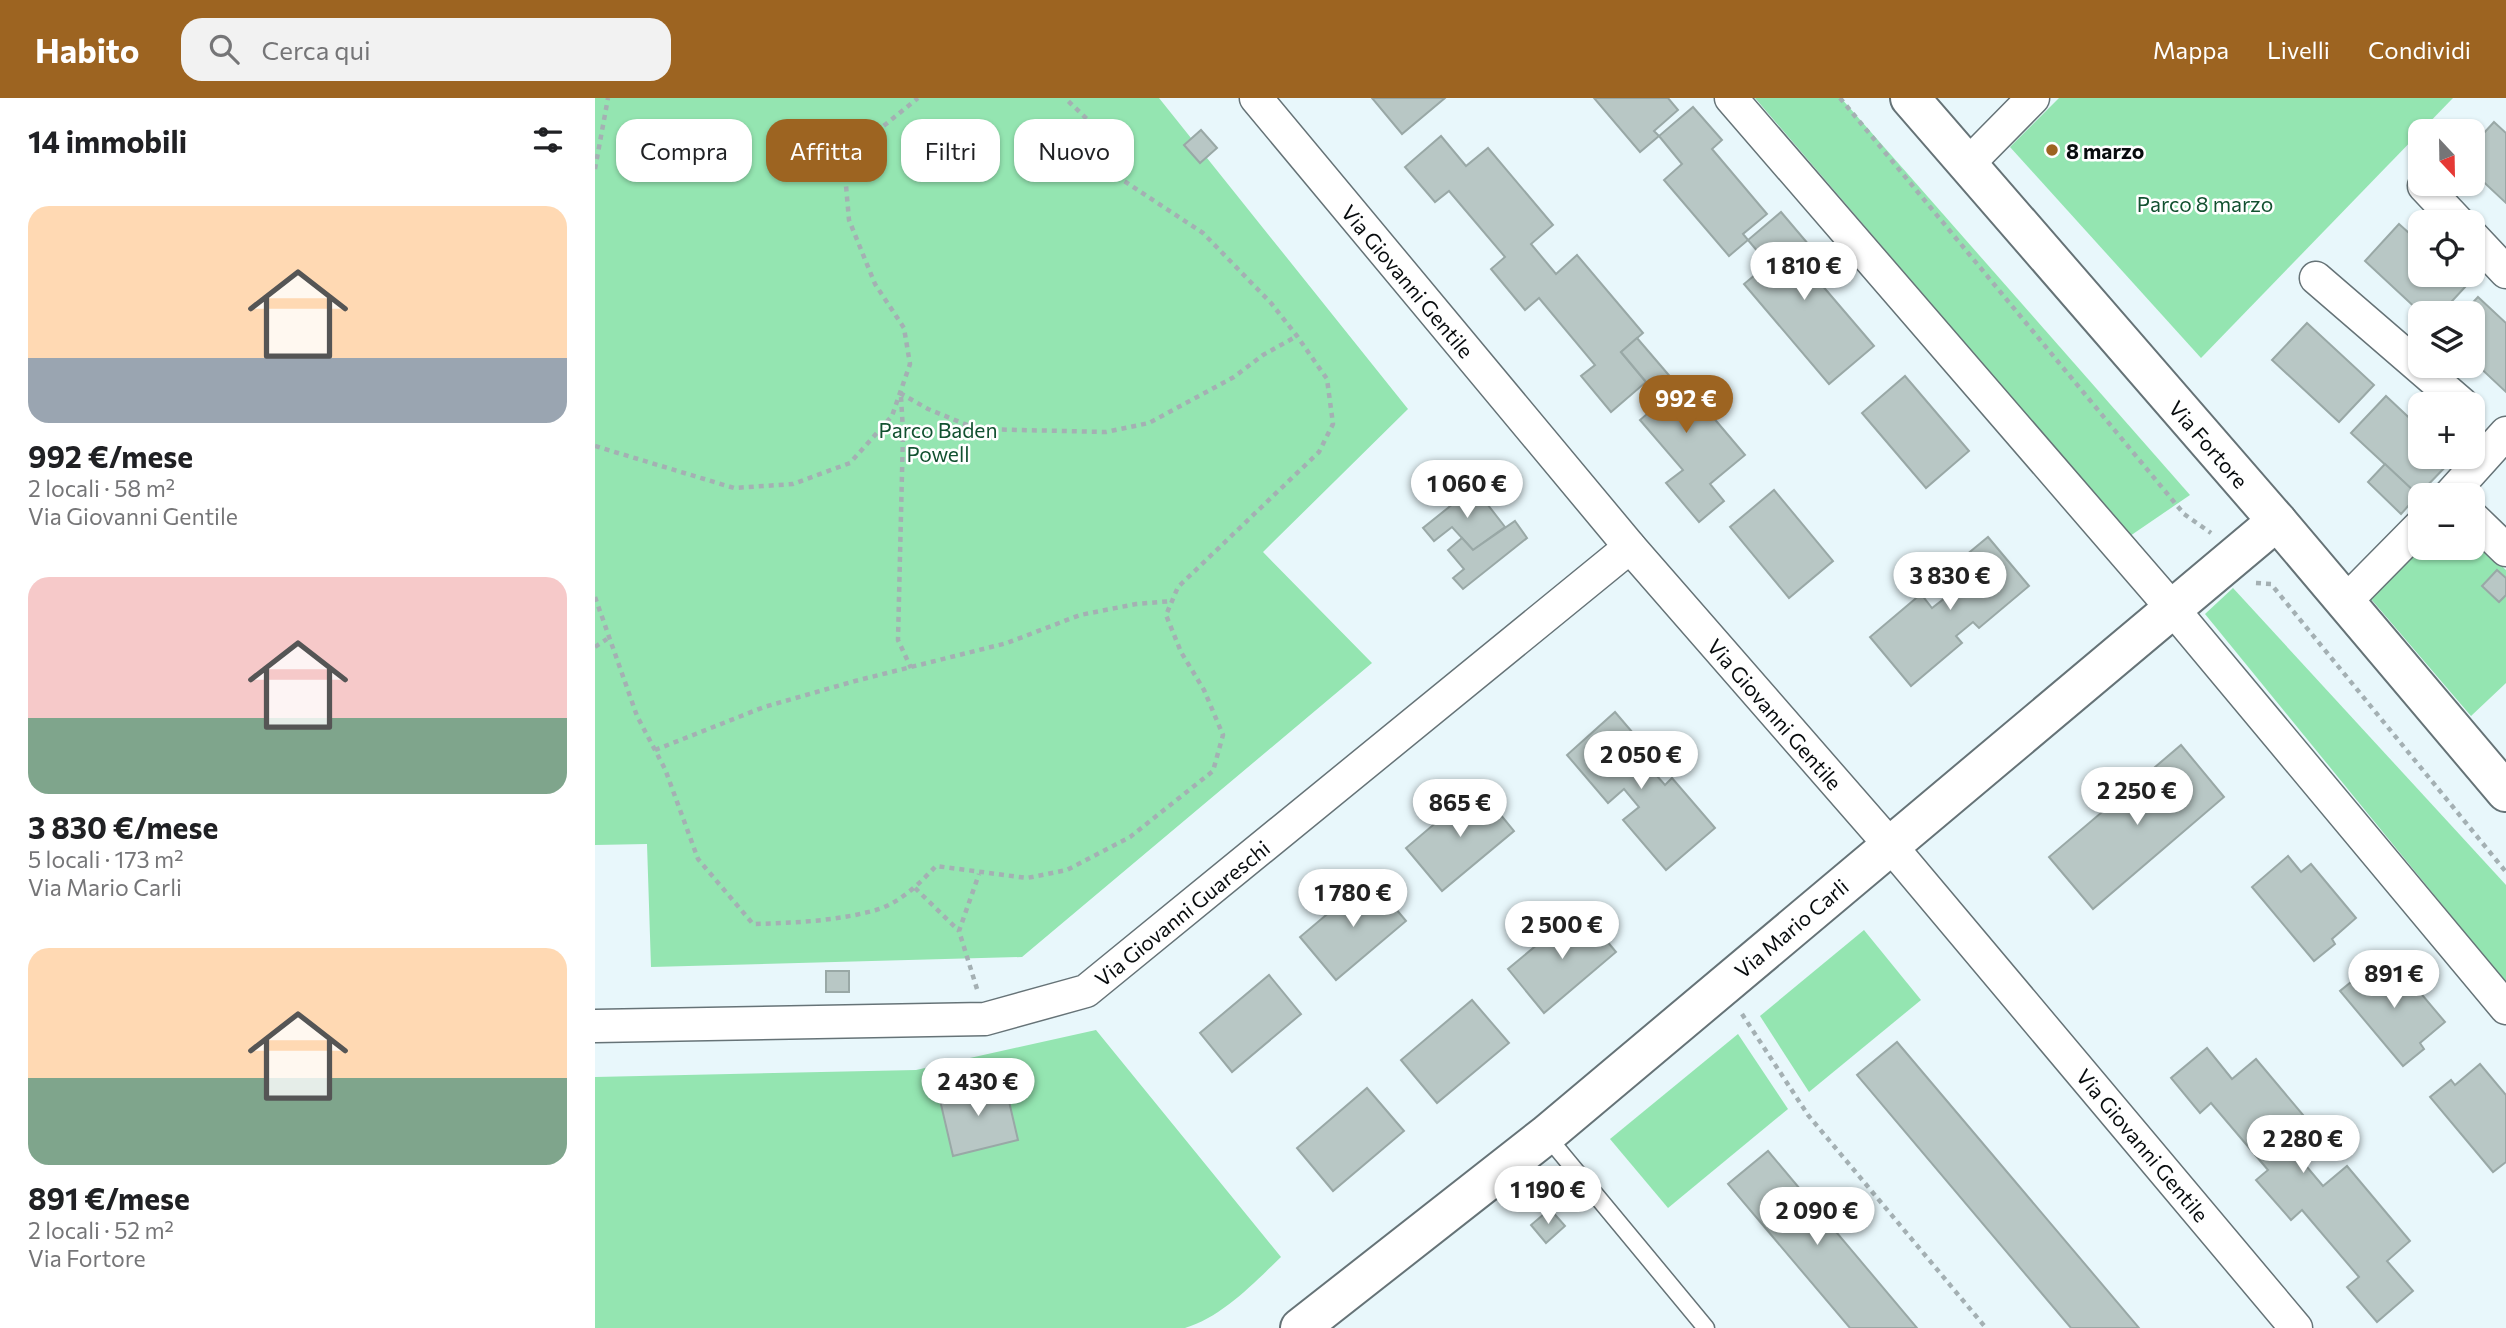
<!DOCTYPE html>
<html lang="it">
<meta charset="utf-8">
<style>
:root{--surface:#fff;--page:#f2f2f2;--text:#202124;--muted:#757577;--accent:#9d6421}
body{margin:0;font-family:Commissioner,sans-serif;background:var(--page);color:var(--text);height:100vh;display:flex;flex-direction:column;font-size:26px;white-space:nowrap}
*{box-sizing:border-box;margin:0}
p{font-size:23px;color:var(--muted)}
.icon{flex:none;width:38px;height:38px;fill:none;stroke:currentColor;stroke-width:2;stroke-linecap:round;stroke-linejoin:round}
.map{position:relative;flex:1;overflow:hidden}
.drawer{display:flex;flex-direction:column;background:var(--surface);width:595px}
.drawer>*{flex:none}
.hud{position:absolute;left:21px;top:21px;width:665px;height:63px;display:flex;gap:14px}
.needle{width:46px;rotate:158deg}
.fabs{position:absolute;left:1813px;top:21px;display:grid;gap:14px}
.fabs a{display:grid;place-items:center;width:77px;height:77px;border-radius:14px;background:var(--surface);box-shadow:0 2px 5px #0004;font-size:35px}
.price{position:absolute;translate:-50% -60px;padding:0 16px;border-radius:24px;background:#fff;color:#222;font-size:23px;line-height:46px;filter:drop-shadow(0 2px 4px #0008)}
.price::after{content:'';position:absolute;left:50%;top:42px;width:21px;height:16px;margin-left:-10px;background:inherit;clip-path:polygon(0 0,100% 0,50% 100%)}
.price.current{background:var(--accent);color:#fff}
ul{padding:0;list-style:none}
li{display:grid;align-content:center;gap:14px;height:371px;padding:0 28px}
li span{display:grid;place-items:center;height:217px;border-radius:21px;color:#555}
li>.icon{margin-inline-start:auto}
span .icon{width:126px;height:126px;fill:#fffc;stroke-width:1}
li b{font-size:30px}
h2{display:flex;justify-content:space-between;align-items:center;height:84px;padding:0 28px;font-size:30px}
.tag{padding:0 24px;border-radius:21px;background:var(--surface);box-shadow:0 2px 5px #0004;font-size:24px;line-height:63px}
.tag.current{background:var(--accent);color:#fff}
header{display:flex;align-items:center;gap:42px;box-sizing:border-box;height:98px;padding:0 35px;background:var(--accent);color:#fff}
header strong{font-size:33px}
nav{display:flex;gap:38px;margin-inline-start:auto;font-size:24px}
.search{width:490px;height:63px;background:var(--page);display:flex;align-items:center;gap:18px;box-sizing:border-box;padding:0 24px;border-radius:21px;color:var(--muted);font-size:26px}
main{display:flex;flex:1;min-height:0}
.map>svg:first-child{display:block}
.green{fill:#94e5b1}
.building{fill:#b8c7c5;stroke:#99a8a6;stroke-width:2}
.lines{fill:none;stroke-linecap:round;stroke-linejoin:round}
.lane-casing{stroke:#667377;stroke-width:19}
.street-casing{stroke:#667377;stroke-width:35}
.secondary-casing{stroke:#667377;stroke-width:42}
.path{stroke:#a4b0b3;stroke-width:4.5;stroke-dasharray:5 5;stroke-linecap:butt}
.lane{stroke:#fff;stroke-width:16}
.street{stroke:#fff;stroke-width:32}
.secondary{stroke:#fff;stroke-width:38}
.poi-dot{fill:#9d6421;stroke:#fff;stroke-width:2.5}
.labels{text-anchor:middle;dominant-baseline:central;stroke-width:5;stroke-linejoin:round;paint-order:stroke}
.poi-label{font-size:21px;font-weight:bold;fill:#080c0e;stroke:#fff;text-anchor:start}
.park-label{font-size:21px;fill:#125130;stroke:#fff}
.street-label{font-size:21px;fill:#080c0e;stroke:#fff}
</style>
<header>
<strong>Habito</strong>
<div class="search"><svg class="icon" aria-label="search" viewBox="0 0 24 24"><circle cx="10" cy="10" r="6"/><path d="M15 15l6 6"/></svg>Cerca qui</div>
<nav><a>Mappa</a><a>Livelli</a><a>Condividi</a></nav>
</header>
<main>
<section class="drawer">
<h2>14 immobili<svg class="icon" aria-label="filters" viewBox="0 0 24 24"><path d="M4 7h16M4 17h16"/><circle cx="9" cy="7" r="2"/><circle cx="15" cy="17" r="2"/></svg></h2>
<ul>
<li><span style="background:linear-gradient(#ffd9b3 70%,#9aa5b1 0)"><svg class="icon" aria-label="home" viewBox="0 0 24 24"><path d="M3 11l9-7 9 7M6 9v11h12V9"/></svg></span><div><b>992 €/mese</b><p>2 locali · 58 m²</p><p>Via Giovanni Gentile</p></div></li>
<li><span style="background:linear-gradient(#f6c9c9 65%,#7fa58c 0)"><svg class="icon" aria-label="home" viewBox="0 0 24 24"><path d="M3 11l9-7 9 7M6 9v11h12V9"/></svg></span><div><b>3 830 €/mese</b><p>5 locali · 173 m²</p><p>Via Mario Carli</p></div></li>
<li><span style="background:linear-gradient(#ffd9b3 60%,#7fa58c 0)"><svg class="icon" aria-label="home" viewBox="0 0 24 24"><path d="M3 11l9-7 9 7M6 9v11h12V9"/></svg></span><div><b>891 €/mese</b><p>2 locali · 52 m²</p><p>Via Fortore</p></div></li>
</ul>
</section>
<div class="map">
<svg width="1911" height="1230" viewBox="0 0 1911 1230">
<rect width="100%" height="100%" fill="#e8f7fb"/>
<g class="green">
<path d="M0 0H564L813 311 668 454 777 565 427 859 56 869 52 746 0 747Z"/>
<path d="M1160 0H1246L1595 397 1535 438Z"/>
<path d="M1464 0H1858L1606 260 1415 49Z"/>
<path d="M1878 442 1911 472V585L1876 618 1770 494 1825 450H1878Z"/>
<path d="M1638 490 1911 787V885L1610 516Z"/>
<path d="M1269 832 1326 902 1214 994 1165 918Z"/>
<path d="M501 932 686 1159C659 1185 627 1219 590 1230H0V979L321 972Z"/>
<path d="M1143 936 1193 1011 1073 1110 1015 1041Z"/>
</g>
<g class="building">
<path d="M777 0H850L807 36Z"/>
<path d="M999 0H1073L1083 12 1059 33 1064 38 1045 54Z"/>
<path d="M1098 9 1127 42 1117 51 1172 116 1148 136 1153 142 1134 158 1069 82 1087 66 1064 38Z"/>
<path d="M1899 24 1911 35V105L1878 74V47Z"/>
<path d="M606 32 622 50 605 65 589 47Z"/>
<path d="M846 38 871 68 893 50 958 127 936 146 961 176 982 157 1048 235 1026 254 1051 284 1016 314 986 278 1000 267 944 200 930 212 896 171 910 159 854 93 840 104 810 69Z"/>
<path d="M1186 114 1214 147 1202 158 1279 248 1234 286 1149 186 1173 166 1153 142Z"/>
<path d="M1804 126 1825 145V177H1860L1871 188 1846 215H1826L1770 163Z"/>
<path d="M1883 199 1911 225V294L1878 263V215H1868Z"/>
<path d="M1712 225 1779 287 1744 324 1677 262Z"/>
<path d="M1042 240 1084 289 1089 285 1150 357 1115 386 1129 403 1104 424 1071 385 1088 372 1045 322 1067 303 1026 254Z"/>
<path d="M1310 278 1374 353 1331 390 1267 315Z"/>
<path d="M1791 298 1825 330V359L1858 361 1823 397 1756 335Z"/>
<path d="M1790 366 1823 397 1806 416 1773 384Z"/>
<path d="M879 389 910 429 878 452 857 429 839 443 828 430Z"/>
<path d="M1179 392 1238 463 1194 500 1135 429Z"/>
<path d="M920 423 932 440 868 491 858 480 869 471 853 452 867 440 878 452Z"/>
<path d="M1393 439 1434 488 1384 530 1378 524 1361 538 1367 545 1316 588 1275 539 1326 496 1337 510 1355 496 1342 481Z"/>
<path d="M1902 472 1911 480V497L1904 504 1887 488Z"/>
<path d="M1020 614 1061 662 1054 669 1070 687 1077 680 1120 730 1071 772 1028 722 1044 709 1029 691 1013 705 972 657Z"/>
<path d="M1586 647 1629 699 1498 811 1454 759Z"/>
<path d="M883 689 919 733 847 793 811 750Z"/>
<path d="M1693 758 1706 774 1716 766 1761 820 1737 841 1740 846 1719 863 1657 789Z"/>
<path d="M775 780 811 823 741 882 705 839Z"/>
<path d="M985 811 1021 854 949 915 913 871Z"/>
<path d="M1796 860 1850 924 1825 945 1829 951 1808 968 1745 893 1766 876 1770 881Z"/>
<rect x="231" y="873" width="23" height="21"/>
<path d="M674 877 706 916 637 974 605 935Z"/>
<path d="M877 902 914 945 842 1005 806 962Z"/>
<path d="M1302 944 1544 1230H1476L1262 977Z"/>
<path d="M1612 950 1637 981 1661 961 1724 1036 1701 1056 1728 1088 1752 1068 1815 1143 1792 1163 1818 1193 1782 1224 1752 1189 1764 1179 1707 1112 1696 1122 1661 1082 1673 1072 1616 1005 1605 1015 1576 980Z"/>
<path d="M1885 966 1911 997V1064L1898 1074 1835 999 1856 982 1860 987Z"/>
<path d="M409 982 423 1042 358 1058 344 998Z"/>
<path d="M772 990 809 1033 738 1093 702 1050Z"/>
<path d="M1173 1053 1322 1230H1255L1133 1086Z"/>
<path d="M955 1111 970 1128 951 1145 936 1127Z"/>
</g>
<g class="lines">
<g class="lane-casing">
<path id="lane" d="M951 1037 1111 1230"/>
</g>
<g class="street-casing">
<g id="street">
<path d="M661 0 1035 449 1295 747 1701 1230"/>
<path d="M1136 0 1577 510 1911 910"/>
<path d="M1371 68 1438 0"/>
<path d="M1829 88 1863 124"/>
<path d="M1878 139 1911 174"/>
<path d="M1721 180 1867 306"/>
<path d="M1855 397 1911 335"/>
<path d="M1878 420 1911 452"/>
<path d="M1749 505 1825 428"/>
<path d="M0 928 390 921 491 893 1035 449"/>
</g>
</g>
<g class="secondary-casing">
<g id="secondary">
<path d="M1315 0 1682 423 1911 694"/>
<path d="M705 1230 951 1037 1682 423"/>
</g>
</g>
<g class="path">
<path d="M1245 0 1589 416 1616 435"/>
<path d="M0 71 13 0"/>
<path d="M305 295 333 311 382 331 511 334 554 325 639 279 668 257 702 238"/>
<path d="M306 299 308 333 303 542 316 570"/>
<path d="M0 348 139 390 198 386 255 365 297 318 315 266 309 230 280 186 254 122 250 76 275 39 323 0"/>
<path d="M1661 485 1676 486 1911 774"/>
<path d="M0 499 42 618 70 671 103 761 158 826C198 825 242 823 281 812 305 805 325 785 341 768L432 780 472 772 535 739 618 673 628 637 609 592 586 554 571 517 583 489 724 354 738 326 732 281 702 238 676 205 608 135 520 77 494 23 470 0"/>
<path d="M0 549 12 541"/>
<path d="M60 652 169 609 260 583 412 545 485 517 541 506 577 503"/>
<path d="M320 790 364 833"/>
<path d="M382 891 364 833 384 776"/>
<path d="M1147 916 1213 1017 1391 1230"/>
</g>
<use href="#lane" class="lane"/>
<use href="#street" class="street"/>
<use href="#secondary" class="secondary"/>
</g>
<circle class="poi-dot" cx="1457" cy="52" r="7"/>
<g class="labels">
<g class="poi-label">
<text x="1471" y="52">8 marzo</text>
</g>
<g class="park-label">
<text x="1610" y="105">Parco 8 marzo</text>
<text x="343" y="331">Parco Baden<tspan x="343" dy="24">Powell</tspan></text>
</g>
<g class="street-label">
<text transform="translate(813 183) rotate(50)">Via Giovanni Gentile</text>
<text transform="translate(1614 346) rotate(49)">Via Fortore</text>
<text transform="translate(1180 616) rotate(49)">Via Giovanni Gentile</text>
<text transform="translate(587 815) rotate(-39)">Via Giovanni Guareschi</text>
<text transform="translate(1196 830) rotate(-40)">Via Mario Carli</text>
<text transform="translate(1548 1047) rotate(50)">Via Giovanni Gentile</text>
</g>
</g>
</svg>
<div class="fabs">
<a><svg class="needle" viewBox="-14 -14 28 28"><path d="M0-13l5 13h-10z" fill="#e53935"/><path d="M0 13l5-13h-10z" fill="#757577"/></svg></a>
<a><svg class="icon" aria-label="locate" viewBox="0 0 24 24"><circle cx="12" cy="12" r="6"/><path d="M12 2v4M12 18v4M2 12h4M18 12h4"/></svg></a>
<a><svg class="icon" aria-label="layers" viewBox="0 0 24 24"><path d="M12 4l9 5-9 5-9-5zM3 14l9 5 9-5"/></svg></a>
<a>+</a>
<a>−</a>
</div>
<b class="price" style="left:1209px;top:204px">1 810 €</b>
<b class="price current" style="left:1091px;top:337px">992 €</b>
<b class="price" style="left:872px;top:422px">1 060 €</b>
<b class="price" style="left:1355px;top:514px">3 830 €</b>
<b class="price" style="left:1046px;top:693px">2 050 €</b>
<b class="price" style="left:1542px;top:729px">2 250 €</b>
<b class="price" style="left:865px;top:741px">865 €</b>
<b class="price" style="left:758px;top:831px">1 780 €</b>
<b class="price" style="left:967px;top:863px">2 500 €</b>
<b class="price" style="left:1799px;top:912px">891 €</b>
<b class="price" style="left:383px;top:1020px">2 430 €</b>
<b class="price" style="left:1708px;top:1077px">2 280 €</b>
<b class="price" style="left:953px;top:1128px">1 190 €</b>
<b class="price" style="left:1222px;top:1149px">2 090 €</b>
<div class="hud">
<a class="tag">Compra</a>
<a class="tag current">Affitta</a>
<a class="tag">Filtri</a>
<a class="tag">Nuovo</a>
</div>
</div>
</main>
